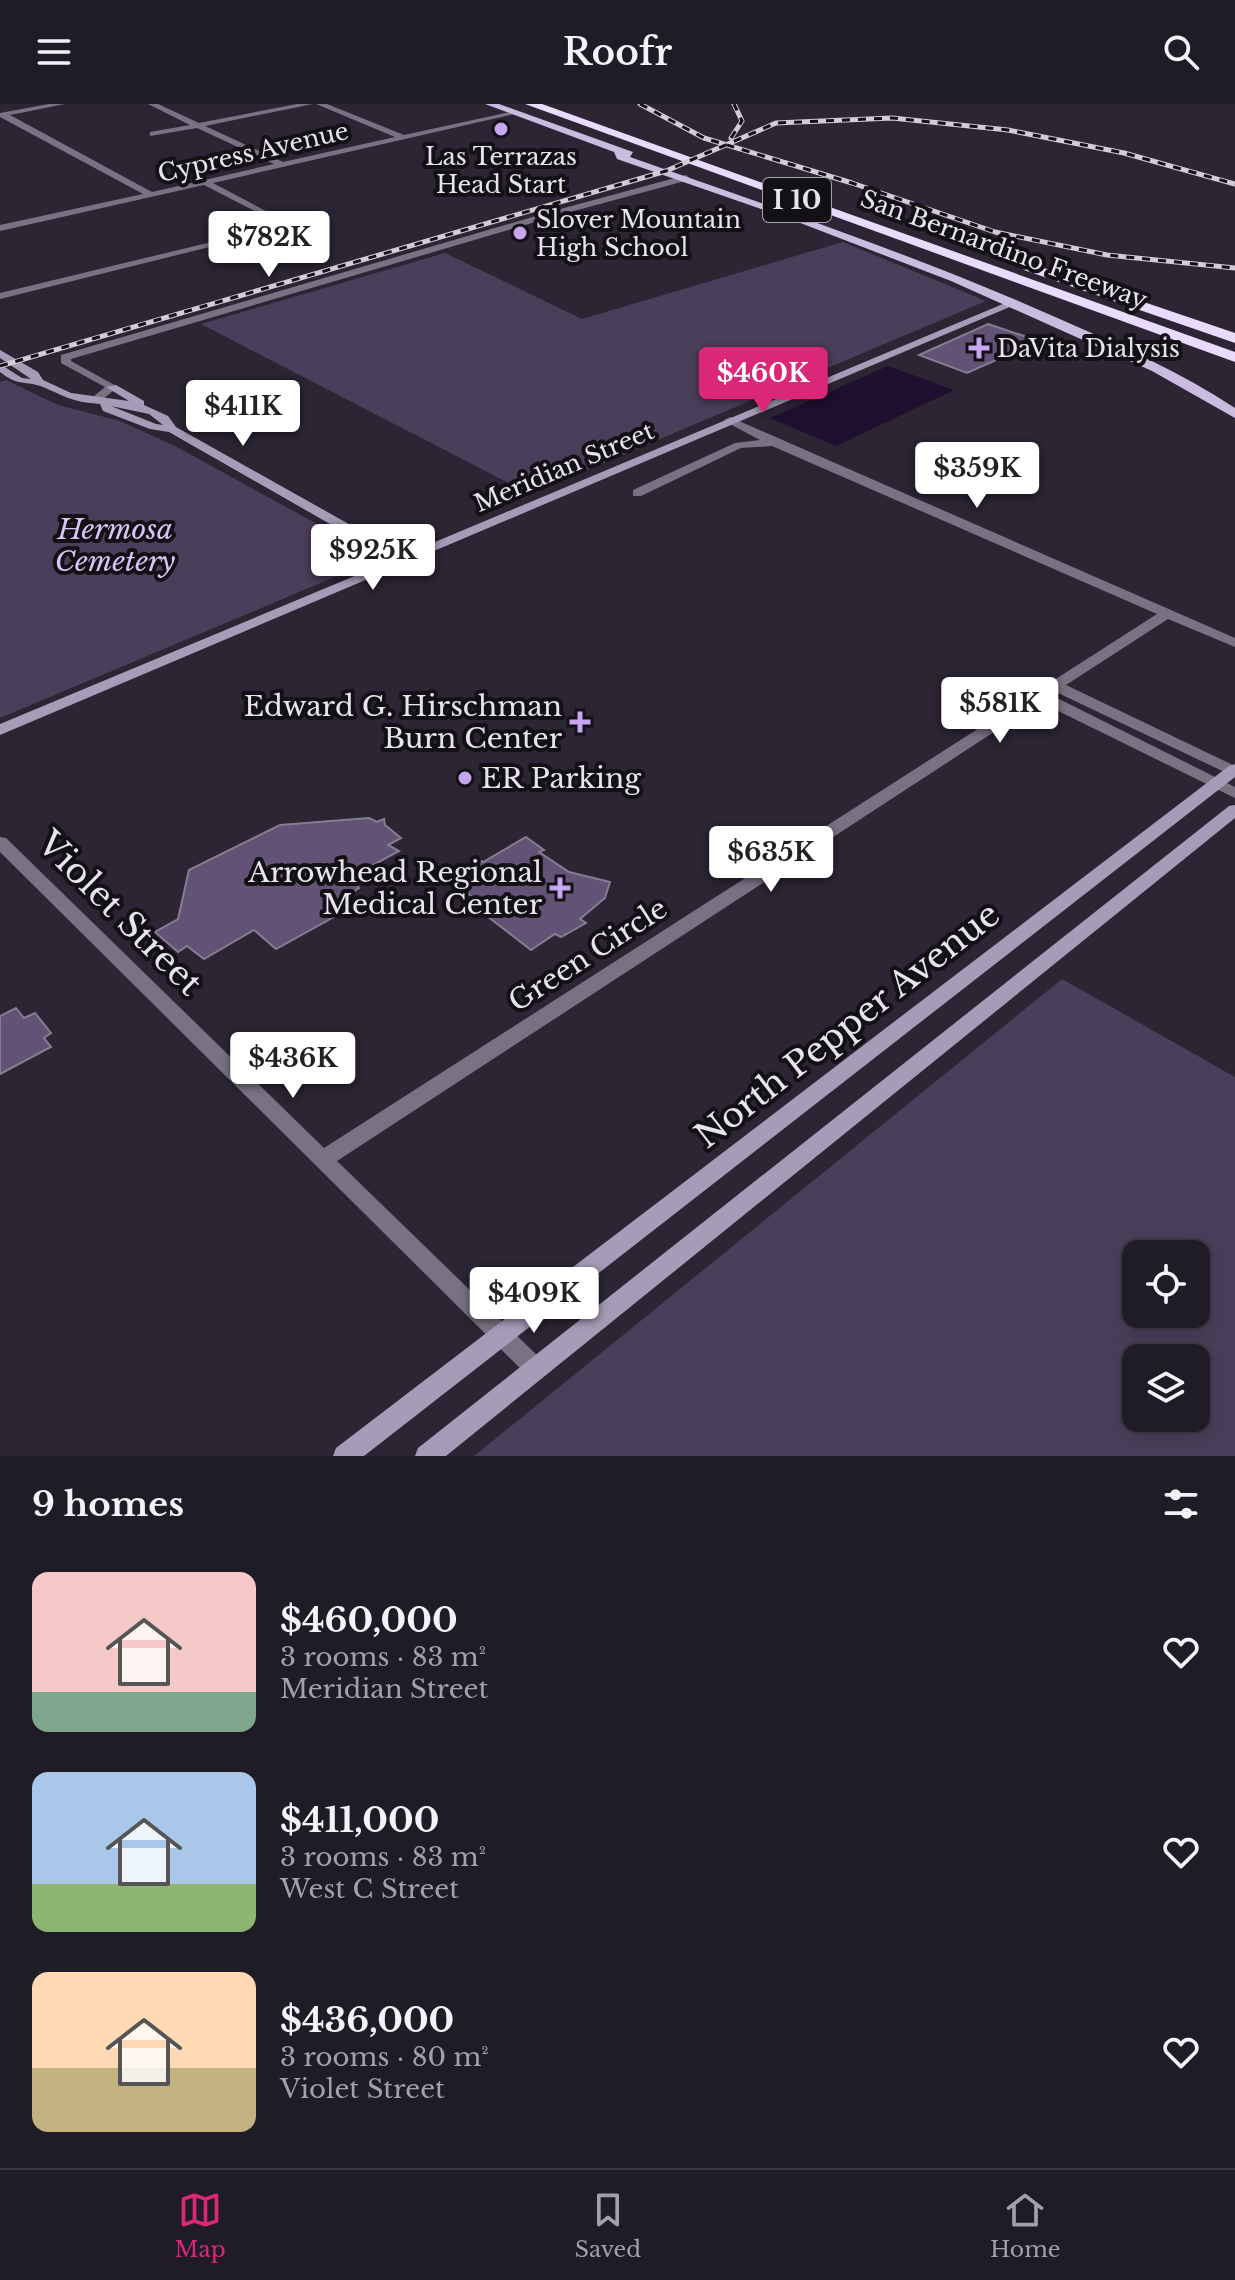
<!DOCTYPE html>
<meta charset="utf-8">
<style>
:root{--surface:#201c27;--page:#28252f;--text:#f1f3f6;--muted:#a2a1a7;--line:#3d3a44;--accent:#db2777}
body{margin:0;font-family:"Libre Baskerville",serif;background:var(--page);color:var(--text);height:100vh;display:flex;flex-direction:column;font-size:30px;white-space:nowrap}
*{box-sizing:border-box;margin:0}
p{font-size:26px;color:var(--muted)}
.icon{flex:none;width:44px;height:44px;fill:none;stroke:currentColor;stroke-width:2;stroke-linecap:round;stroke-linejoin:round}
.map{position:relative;height:1352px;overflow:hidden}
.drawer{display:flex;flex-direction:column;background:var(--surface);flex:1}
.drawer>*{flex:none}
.fabs{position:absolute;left:1122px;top:1136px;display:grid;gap:16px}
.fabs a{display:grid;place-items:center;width:88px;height:88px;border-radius:16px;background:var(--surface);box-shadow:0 4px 20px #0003,0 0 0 2px var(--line);font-size:40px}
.price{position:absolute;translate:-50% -68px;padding:0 18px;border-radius:8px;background:#fff;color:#222;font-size:26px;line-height:52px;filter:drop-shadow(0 2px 4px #0008)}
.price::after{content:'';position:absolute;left:50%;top:48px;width:24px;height:18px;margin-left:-12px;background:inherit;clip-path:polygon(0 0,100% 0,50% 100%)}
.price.active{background:var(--accent);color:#fff}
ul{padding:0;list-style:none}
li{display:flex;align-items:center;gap:24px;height:200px;padding:0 32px}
li span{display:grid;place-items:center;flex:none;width:224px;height:160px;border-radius:16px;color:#555}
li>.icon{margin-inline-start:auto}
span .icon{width:96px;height:96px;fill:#fffc;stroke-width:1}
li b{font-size:34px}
h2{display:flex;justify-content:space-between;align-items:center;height:96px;padding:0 32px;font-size:34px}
header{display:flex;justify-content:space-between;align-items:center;height:104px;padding:0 32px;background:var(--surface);font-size:36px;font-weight:600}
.dock{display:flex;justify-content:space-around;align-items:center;height:112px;border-top:2px solid var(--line);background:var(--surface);font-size:22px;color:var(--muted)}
.dock a{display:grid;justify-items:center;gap:4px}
.dock .active{color:var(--accent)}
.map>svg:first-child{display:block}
.green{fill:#4a3f5a;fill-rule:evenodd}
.water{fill:#1e0f2e}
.building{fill:#615276;stroke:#857e8f;stroke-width:2}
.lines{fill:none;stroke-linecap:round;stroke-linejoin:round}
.street{fill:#797283;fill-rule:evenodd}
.secondary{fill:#a69cb7;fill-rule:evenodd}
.primary{fill:#cabcdf;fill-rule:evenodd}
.highway{fill:#e8dbfd;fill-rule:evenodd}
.rail-casing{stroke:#d1ccd7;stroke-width:5}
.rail{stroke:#131016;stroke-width:3;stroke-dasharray:8;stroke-linecap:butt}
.poi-dot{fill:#c6a6f0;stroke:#131016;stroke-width:3}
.labels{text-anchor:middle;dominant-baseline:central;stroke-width:8;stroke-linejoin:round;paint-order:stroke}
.far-street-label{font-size:24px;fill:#e8e4ee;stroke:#131016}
.far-poi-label{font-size:24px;fill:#e8e4ee;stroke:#131016;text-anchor:start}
.shield{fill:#131016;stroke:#a8a4ad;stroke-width:2}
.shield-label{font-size:26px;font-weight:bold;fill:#e8e4ee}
.park-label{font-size:28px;font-style:italic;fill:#d9c4f7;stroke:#131016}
.poi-label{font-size:28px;fill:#e8e4ee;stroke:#131016;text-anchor:end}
.street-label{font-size:28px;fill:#e8e4ee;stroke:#131016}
.near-street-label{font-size:34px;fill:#e8e4ee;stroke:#131016}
</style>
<header><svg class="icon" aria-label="menu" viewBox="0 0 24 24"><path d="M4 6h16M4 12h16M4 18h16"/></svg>Roofr<svg class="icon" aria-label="search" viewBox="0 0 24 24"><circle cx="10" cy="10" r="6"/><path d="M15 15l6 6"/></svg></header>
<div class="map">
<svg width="1235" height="1352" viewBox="0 0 1235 1352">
<rect width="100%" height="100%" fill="#2b2534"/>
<g class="green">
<path d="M843 138 986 197 530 390 201 220 445 149 582 215Z"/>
<path d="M6 276 58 301 120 317 175 342 377 453 373 457 0 614V278Z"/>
<path d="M1062 875 1235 973V1352H474ZM1196 1150V1210H1136V1150ZM1196 1254V1314H1136V1254Z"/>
</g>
<path class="water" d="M888 262 954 286 836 342 770 314Z"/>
<g class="building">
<path d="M988 220 1039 237 967 269 919 251Z"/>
<path d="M369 714 377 718 384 715 385 721 401 734 388 741 399 747 351 773 359 784 333 801 341 809 276 845 254 826 204 855 187 842 178 848 155 828 178 815 189 766 280 721Z"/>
<path d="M526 733 544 746 539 748 569 768 610 778 605 794 580 815 586 819 561 833 555 830 531 846 470 799 475 795 447 774 479 756 483 758Z"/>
<path d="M16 904 24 914 35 909 51 929 44 934 51 943 0 970V912Z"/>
</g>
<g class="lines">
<g class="street">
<path d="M49 0H65L10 11 152 88 274 60 197 24 150 32V28L190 21 148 0H158L199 19 297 0H313L205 22 283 58 395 33 316 0H327L404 31 515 7 519 9 213 79 294 122 0 195V189L282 121 204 81 0 127V121L143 90 0 13V9Z"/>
<path d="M686 71 690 74 689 76 559 111 71 255V257L118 283 98 299 88 297 105 283 61 259V251L553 107Z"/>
<path d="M730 313 1235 534V543L1168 515 1066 581 1235 662V673L1056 588 1051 591 1235 683V694L1040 598 337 1057 543 1257 547 1264 543 1271 535 1274 527 1271 0 748V733L6 734 324 1044 1157 510 772 342 741 344 641 392H633V386L735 339 760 336 726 318 724 316Z"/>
</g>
<g class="secondary">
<path d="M1010 197 1019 199 0 631V620L393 456 169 328 150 325 103 307 100 300C73 298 66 293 43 283 24 276 19 283 0 268V260L22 274 31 275 0 254V246L38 268 43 276 71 289 129 297 106 283 116 281 144 297V301L168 312 176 323 404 451ZM111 302 149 310 163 321 156 320Z"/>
<path d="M1235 660V673L364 1352H333L336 1344 1229 662Z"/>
<path d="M1235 701V714L446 1352H415L418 1344 1229 702Z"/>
</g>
<path class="primary" d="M485 0H499L633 48 630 53C775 104 921 153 1062 216 1121 242 1181 268 1235 304V314L1152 267 951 177 790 115 617 55 614 48Z"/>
<g class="highway">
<path d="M525 0H542L1235 248V258Z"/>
<path d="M1029 159 1235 229V239L1024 166 1022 163Z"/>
</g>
<g class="rail-casing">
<g id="rail">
<path d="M640 0 704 34 852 79 995 128 1107 151 1235 164"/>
<path d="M731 34 742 17 734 0"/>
<path d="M0 262 666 67 776 19 892 14 1008 26 1124 49 1235 80"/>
</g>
</g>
<use href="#rail" class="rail"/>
</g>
<g class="poi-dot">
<circle cx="501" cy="25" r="8"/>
<circle cx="520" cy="129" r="8"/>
<path d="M975 232h8v8h8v8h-8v8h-8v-8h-8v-8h8z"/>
<path d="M576 606h8v8h8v8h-8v8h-8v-8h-8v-8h8z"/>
<circle cx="465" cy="674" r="8"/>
<path d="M556 772h8v8h8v8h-8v8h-8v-8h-8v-8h8z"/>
</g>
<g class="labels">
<g class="far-street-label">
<text transform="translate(253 48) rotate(-13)">Cypress Avenue</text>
<text transform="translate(1004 145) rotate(20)">San Bernardino Freeway</text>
<text transform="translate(564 363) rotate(-23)">Meridian Street</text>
</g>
<g class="far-poi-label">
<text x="501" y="52" text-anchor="middle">Las Terrazas<tspan x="501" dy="28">Head Start</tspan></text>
<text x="536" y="115">Slover Mountain<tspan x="536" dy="28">High School</tspan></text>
<text x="997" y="244">DaVita Dialysis</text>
</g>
<rect class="shield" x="763" y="74" width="68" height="44" rx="6"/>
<g class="shield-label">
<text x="797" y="96">I 10</text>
</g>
<g class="park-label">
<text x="115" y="425">Hermosa<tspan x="115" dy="32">Cemetery</tspan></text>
</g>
<g class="poi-label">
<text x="562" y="602">Edward G. Hirschman<tspan x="562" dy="32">Burn Center</tspan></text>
<text x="481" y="674" text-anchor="start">ER Parking</text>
<text x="542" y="768">Arrowhead Regional<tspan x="542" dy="32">Medical Center</tspan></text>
</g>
<g class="street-label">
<text transform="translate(588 851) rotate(-33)">Green Circle</text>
</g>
<g class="near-street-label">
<text transform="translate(120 809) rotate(45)">Violet Street</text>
<text transform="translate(847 921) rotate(-38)">North Pepper Avenue</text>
</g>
</g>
</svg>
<div class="fabs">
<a><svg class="icon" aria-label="locate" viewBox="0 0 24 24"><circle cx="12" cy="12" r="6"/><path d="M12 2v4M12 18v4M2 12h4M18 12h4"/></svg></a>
<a><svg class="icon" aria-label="layers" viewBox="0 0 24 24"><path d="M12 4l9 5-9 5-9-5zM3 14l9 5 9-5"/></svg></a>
</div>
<b class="price" style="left:269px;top:175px">$782K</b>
<b class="price active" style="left:763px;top:311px">$460K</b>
<b class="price" style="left:243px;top:344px">$411K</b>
<b class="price" style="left:977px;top:406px">$359K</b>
<b class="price" style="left:373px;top:488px">$925K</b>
<b class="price" style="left:1000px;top:641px">$581K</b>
<b class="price" style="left:771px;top:790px">$635K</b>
<b class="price" style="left:293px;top:996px">$436K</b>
<b class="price" style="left:534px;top:1231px">$409K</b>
</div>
<section class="drawer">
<h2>9 homes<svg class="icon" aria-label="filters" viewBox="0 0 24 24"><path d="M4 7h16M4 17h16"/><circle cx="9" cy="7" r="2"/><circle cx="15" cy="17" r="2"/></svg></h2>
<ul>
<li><span style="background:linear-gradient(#f6c9c9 75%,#7fa58c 0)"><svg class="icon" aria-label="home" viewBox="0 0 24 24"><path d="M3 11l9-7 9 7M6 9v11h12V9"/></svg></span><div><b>$460,000</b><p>3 rooms · 83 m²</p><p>Meridian Street</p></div><svg class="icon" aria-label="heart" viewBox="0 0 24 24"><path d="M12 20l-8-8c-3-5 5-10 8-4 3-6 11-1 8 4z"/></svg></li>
<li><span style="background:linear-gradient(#a9c7e8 70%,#8fb573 0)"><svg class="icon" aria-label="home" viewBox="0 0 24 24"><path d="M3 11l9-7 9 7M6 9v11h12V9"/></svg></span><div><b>$411,000</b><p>3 rooms · 83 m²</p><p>West C Street</p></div><svg class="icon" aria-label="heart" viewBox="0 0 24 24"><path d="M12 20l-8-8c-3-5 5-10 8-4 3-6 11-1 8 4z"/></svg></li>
<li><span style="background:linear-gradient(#ffd9b3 60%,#c2b280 0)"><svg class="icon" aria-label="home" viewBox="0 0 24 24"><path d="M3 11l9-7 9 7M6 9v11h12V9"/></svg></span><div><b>$436,000</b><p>3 rooms · 80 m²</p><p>Violet Street</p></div><svg class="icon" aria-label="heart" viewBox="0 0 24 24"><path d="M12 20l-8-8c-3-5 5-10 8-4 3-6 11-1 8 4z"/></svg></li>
</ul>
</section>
<nav class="dock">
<a class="active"><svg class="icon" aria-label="map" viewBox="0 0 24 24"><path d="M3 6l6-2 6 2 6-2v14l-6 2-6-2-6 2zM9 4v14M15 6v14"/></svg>Map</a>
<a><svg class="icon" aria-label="saved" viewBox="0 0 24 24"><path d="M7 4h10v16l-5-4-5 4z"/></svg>Saved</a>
<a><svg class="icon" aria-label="home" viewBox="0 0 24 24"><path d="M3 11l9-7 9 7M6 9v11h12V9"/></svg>Home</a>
</nav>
